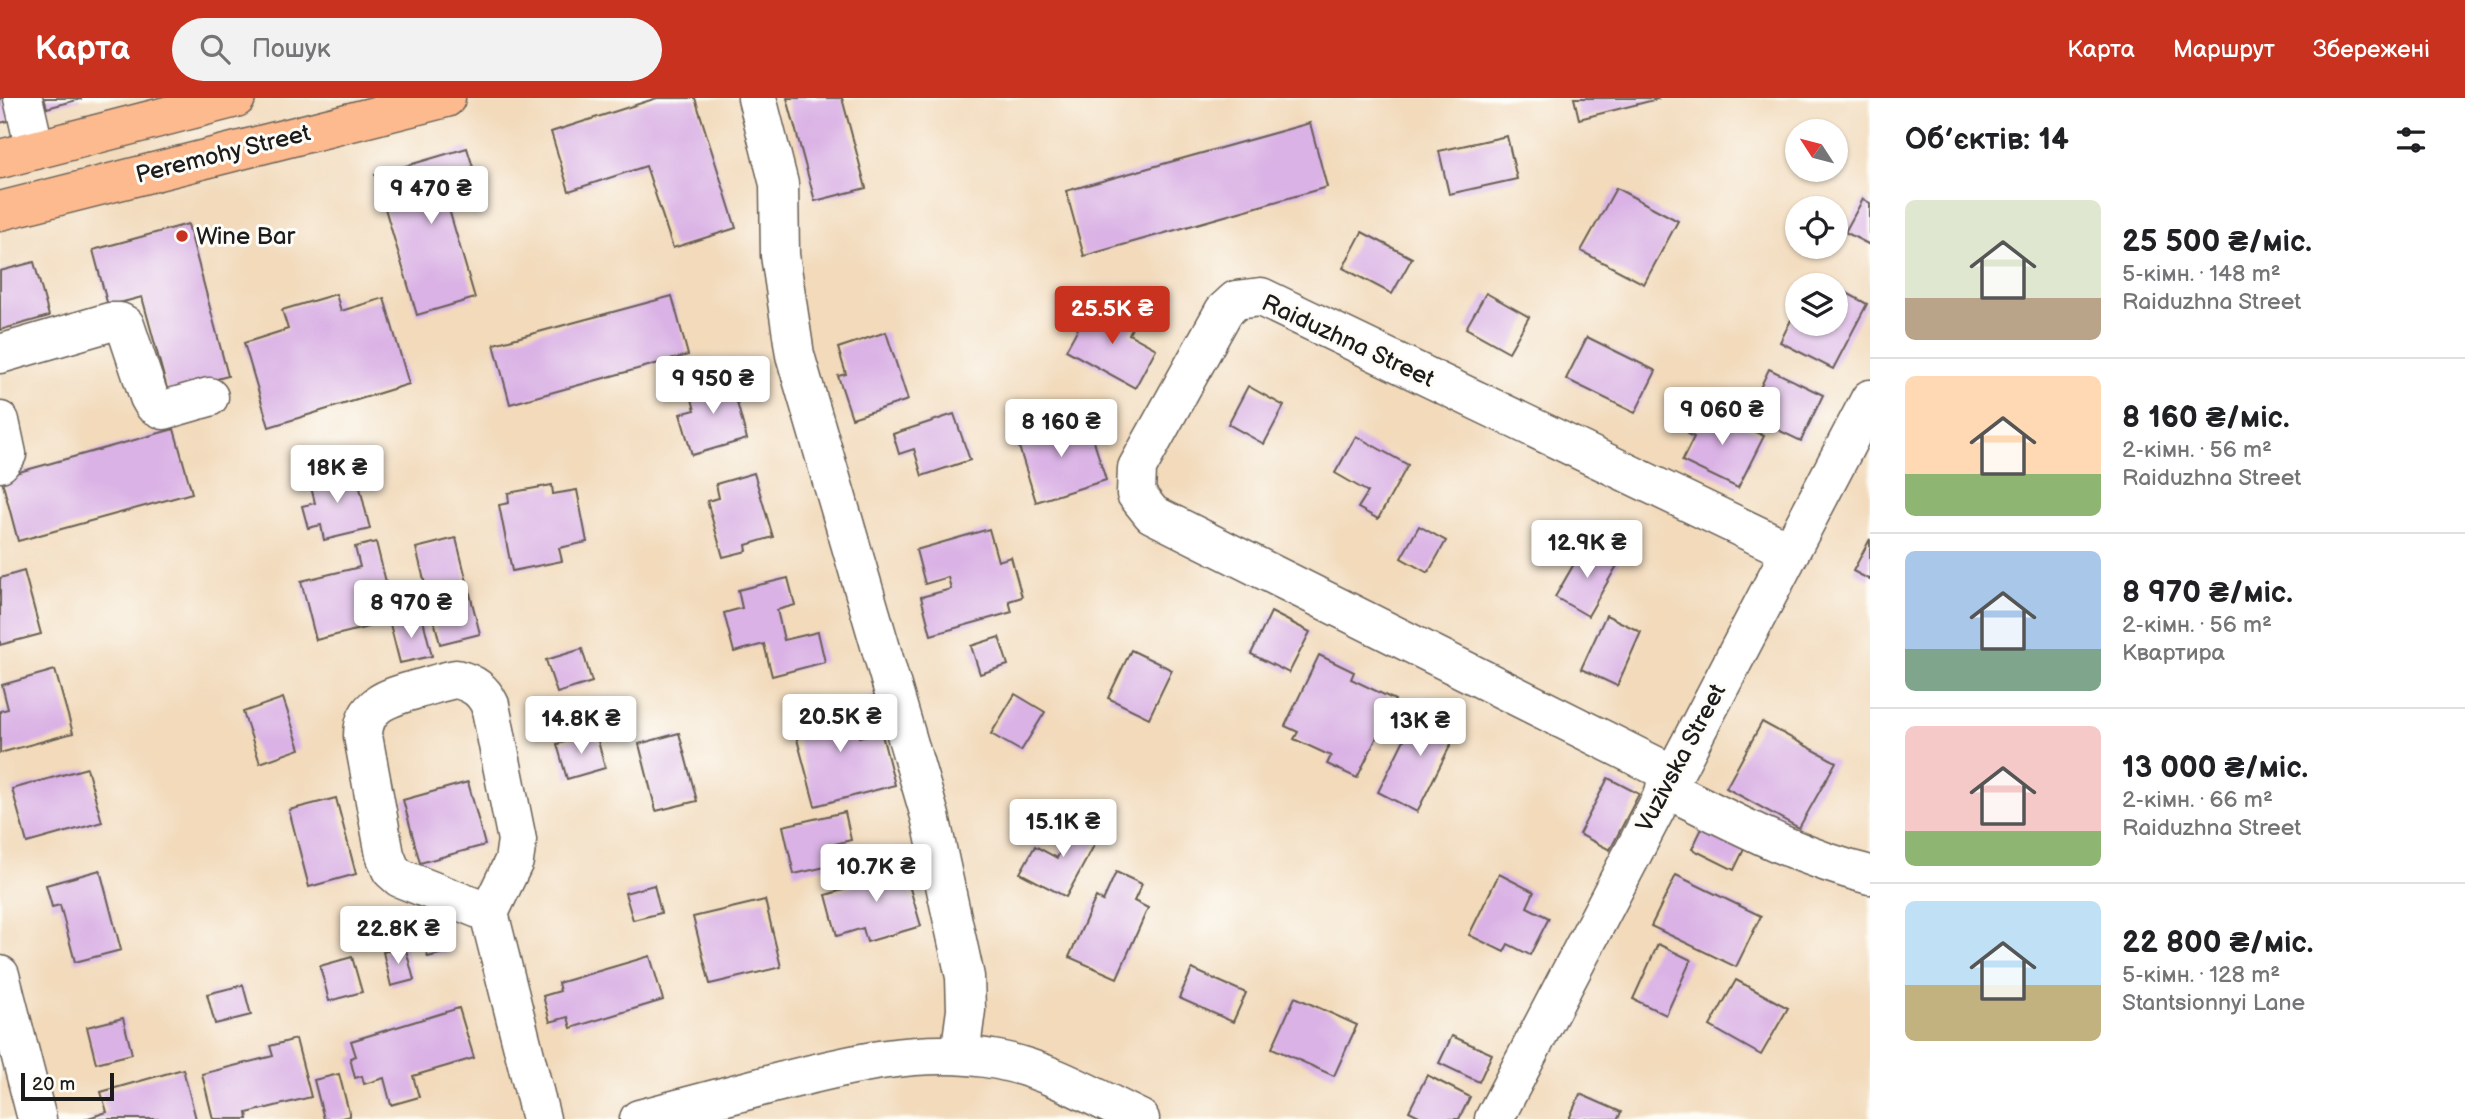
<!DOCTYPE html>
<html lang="uk">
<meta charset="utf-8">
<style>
:root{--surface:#fff;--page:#f2f2f2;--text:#202124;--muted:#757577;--line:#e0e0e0;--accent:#c8321e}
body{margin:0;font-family:"Balsamiq Sans",sans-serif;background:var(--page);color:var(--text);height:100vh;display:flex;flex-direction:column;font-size:26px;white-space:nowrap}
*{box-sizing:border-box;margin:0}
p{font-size:23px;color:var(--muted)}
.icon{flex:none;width:38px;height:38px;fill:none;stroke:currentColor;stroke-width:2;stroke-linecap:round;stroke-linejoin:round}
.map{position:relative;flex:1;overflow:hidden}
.drawer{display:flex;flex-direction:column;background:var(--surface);width:595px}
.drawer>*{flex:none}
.needle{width:46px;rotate:306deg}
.controls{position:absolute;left:1785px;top:21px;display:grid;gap:14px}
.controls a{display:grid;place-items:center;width:63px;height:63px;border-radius:50%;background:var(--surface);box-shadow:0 2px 5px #0004;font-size:35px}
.scale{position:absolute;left:21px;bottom:18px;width:93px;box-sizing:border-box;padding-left:7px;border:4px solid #1c1c1c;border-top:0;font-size:19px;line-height:24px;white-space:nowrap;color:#1c1c1c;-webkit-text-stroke:5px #fdfcf7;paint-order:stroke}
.price{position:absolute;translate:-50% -60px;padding:0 16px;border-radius:7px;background:#fff;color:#222;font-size:23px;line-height:46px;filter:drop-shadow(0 2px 4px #0008)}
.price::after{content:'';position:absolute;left:50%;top:42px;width:21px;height:16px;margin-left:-10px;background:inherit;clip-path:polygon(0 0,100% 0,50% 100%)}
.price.active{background:var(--accent);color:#fff}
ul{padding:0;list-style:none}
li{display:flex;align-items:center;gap:21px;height:175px;padding:0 35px}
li+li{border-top:2px solid var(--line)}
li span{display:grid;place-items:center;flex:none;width:196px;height:140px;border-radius:10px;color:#555}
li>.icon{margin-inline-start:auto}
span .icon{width:84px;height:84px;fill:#fffc;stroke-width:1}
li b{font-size:30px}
h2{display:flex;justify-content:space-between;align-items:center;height:84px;padding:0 35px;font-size:30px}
header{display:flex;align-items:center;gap:42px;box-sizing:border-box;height:98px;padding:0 35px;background:var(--accent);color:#fff}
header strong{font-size:33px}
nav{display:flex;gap:38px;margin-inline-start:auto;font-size:24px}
.search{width:490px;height:63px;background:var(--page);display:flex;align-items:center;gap:18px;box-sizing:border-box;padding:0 24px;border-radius:38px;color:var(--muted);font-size:26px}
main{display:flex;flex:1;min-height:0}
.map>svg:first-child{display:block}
.building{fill:#dab2e5}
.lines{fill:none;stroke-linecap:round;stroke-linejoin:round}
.minor-casing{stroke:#675e54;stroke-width:41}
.major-casing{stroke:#675e54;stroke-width:41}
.minor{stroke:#fff;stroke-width:38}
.major{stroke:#fcba8e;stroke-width:38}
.poi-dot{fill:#c8321e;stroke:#fdfcf7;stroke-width:2.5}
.labels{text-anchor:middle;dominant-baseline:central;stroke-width:6;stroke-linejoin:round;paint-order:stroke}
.street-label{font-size:24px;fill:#1c1c1c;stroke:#fdfcf7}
.poi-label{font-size:24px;fill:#1c1c1c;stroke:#fdfcf7;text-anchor:start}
</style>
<header>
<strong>Карта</strong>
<div class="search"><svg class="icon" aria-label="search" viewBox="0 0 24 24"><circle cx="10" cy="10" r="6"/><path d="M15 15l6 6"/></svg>Пошук</div>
<nav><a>Карта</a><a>Маршрут</a><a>Збережені</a></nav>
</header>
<main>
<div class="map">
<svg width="1870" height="1021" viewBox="0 0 1870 1021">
<rect width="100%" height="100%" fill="#fdfcf7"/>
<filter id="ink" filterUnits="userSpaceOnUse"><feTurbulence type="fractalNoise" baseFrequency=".0143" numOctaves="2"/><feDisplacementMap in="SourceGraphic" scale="14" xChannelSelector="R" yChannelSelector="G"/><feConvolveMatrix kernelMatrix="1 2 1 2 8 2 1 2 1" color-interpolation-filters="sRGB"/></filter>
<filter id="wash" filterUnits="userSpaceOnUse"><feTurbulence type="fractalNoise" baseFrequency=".00686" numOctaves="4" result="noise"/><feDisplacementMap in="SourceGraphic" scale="28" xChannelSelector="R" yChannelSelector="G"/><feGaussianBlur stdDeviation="1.57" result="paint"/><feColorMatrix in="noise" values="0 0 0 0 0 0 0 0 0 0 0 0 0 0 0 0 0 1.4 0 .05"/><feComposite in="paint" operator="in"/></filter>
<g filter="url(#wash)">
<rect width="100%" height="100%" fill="#f2dabb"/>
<g id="blocks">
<g class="building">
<path d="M0 0H10L16 21 0 25Z"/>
<path d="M44 0H81V1L47 10Z"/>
<path d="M657 0H695L736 130 673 150 646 68 569 93 551 34Z"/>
<path d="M787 0H842L866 90 815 103Z"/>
<path d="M1574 0H1657L1658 1 1579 21Z"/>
<path d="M1310 25 1327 89 1084 158 1066 93Z"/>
<path d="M1507 38 1517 81 1449 96 1439 53Z"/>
<path d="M467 50 482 98 448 108 475 200 417 217 375 77Z"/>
<path d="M1616 90 1678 123 1644 186 1581 153Z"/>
<path d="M1863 101 1870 105V147L1845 134Z"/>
<path d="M188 126 228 278 168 294 142 199 108 208 93 152Z"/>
<path d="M1362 134 1412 160 1392 196 1343 170Z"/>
<path d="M34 164 49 218 0 232V173Z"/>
<path d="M1836 189 1867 206 1833 271 1780 244 1797 210V226H1836Z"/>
<path d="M1486 195 1529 219 1509 254 1466 230Z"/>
<path d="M336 196 341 213 384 200 409 286 269 329 244 245 288 231 282 212Z"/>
<path d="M672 198 688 257 510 306 494 246Z"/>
<path d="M1107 209 1135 224 1129 236 1156 251 1135 290 1066 252 1087 214 1101 221Z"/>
<path d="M886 234 908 302 852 320 838 278 846 276 838 250Z"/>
<path d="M1587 239 1656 273 1635 315 1566 281Z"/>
<path d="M1769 271 1823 297 1801 343 1747 317Z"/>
<path d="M729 275 747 341 692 357 680 316 695 312 688 287Z"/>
<path d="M1248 288 1284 308 1264 346 1228 326Z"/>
<path d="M1702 308 1764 338 1738 390 1682 363 1694 339 1688 336Z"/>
<path d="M954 316 970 362 922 378 914 351 899 356 893 336Z"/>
<path d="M1086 318 1106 382 1036 404 1016 339Z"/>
<path d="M174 331 192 395 18 443 1 379Z"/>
<path d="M1356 338 1408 367 1378 421 1358 410 1368 394 1335 375Z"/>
<path d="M355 369 370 431 324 442 321 427 308 430 302 408 315 405 309 381Z"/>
<path d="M754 375 773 439 746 447 747 453 723 459 707 403 719 400 716 386Z"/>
<path d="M552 387 553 396 577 392 587 444 559 450 562 463 512 473 499 407 509 405 508 395Z"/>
<path d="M1419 428 1446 443 1428 475 1401 460Z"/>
<path d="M989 431 998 463 1011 459 1022 499 1009 503 1012 514 931 537 921 499 951 491 948 479 925 486 916 452Z"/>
<path d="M456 440 480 536 440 546 416 450Z"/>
<path d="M1870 441V482L1853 473Z"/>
<path d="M376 444 391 504 363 511 368 529 316 542 301 483 360 469 355 449Z"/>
<path d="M1586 445 1619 464 1588 518 1555 499Z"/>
<path d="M24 473 41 536 0 547V480Z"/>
<path d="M788 480 795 507 777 512 784 542 818 534 825 564 772 578 764 546 734 554 724 515 742 510 738 492Z"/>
<path d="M1271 514 1310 534 1289 575 1251 556Z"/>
<path d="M1606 517 1641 534 1617 588 1581 571Z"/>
<path d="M422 518 432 558 400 565 390 526Z"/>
<path d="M999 539 1008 567 980 576 971 548Z"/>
<path d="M582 551 592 584 557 595 546 562Z"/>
<path d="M1131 552 1172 572 1149 620 1108 600Z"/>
<path d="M1319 557 1354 574 1351 581 1395 602 1357 680 1327 666 1331 658 1294 641 1298 634 1285 628Z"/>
<path d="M55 572 73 635 0 655V613L8 611 2 587Z"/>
<path d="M881 596 889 626 867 632 859 602Z"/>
<path d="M1015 596 1045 614 1021 653 991 636Z"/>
<path d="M283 600 300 651 260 665 243 614Z"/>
<path d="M848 600 859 639 881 633 895 687 815 708 790 615Z"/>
<path d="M1422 605 1461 626 1417 714 1378 694Z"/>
<path d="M1762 624 1836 664 1799 730 1726 690Z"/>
<path d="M596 635 605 670 567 681 557 646Z"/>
<path d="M679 635 697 703 656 713 639 646Z"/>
<path d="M87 670 102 724 27 745 12 691Z"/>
<path d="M1608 680 1639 696 1610 752 1579 736Z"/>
<path d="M468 684 485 747 420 765 403 702Z"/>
<path d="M336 700 356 776 309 789 289 712Z"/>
<path d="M845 714 851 742 835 746 839 766 794 776 783 728Z"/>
<path d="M1079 718 1103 731 1066 799 1020 775 1035 748 1057 760Z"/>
<path d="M1705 724 1747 745 1734 772 1692 751Z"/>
<path d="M902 763 921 828 867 844 863 830 837 838 826 797 862 786 859 775Z"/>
<path d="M100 772 121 852 75 864 60 807 52 809 46 787Z"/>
<path d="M1116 774 1142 786 1134 803 1148 810 1117 880 1069 859 1096 799 1103 803Z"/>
<path d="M1499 776 1534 794 1527 809 1549 820 1530 857 1508 846 1504 854 1469 837Z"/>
<path d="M1676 777 1761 818 1736 869 1651 828Z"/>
<path d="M654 787 661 815 633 822 625 795Z"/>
<path d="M765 802 781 869 710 886 693 819Z"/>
<path d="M437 816 447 854 428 859 418 821Z"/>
<path d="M1658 846 1691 862 1666 917 1633 901Z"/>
<path d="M405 848 414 882 391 888 383 854Z"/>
<path d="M650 858 663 902 571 930 568 919 550 924 543 898 560 893 558 885Z"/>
<path d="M352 859 362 894 329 903 320 868Z"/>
<path d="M1192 871 1246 895 1233 924 1179 900Z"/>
<path d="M1736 882 1788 910 1761 957 1710 928Z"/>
<path d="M243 887 251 917 215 926 207 896Z"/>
<path d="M1295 899 1357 927 1334 978 1272 950Z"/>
<path d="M459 910 474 960 413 978 419 999 391 1007 384 980 364 986 362 978 355 980 350 960 356 958 351 943Z"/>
<path d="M123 920 132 956 96 965 87 929Z"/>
<path d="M1452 938 1492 956 1479 984 1439 965Z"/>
<path d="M296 941 311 999 247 1015 248 1021H213L202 976 273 958 270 948Z"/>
<path d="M183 971 196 1021H85L107 1014 101 994Z"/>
<path d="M339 976 350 1018 337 1021H324L314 982Z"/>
<path d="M1427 977 1470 999 1459 1021H1425L1409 1013Z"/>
<path d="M1580 996 1621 1014 1618 1021H1569Z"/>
</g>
</g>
</g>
<g filter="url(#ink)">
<use href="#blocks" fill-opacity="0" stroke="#675e54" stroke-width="2"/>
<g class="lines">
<g class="minor-casing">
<g id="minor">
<path d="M23 0 35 52"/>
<path d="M757 0 779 86 780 157 795 257 930 718 965 879 966 912 960 957"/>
<path d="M0 256 110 224H120L125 227 149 299 153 306 164 312 209 299"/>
<path d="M0 323 7 356 0 365"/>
<path d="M456 581C473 585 483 592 490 607L517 742 514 763 489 815 400 780 391 772 385 757 363 638C363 605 391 599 418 591 430 588 443 583 456 581Z"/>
<path d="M1672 676 1152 416 1136 396 1137 370 1224 213 1236 202 1261 199 1790 453"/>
<path d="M1665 690C1732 723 1797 759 1870 777"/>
<path d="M489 815 541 1021"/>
<path d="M0 877 37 1021"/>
<path d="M639 1021C682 1010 725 998 768 987 842 968 921 947 998 962 1049 972 1094 999 1140 1021"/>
<path d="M1494 1021 1870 301"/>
</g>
</g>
<g class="major-casing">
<g id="major">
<path d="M0 61 236 0"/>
<path d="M0 113 446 0"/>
</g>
</g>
<use href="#minor" class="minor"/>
<use href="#major" class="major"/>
</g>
</g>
<circle class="poi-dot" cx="182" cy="138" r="7"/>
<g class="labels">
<g class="street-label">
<text transform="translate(223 56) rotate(-14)">Peremohy Street</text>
<text transform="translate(1348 243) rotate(25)">Raiduzhna Street</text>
<text transform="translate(1681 660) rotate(-62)">Vuzivska Street</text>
</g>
<g class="poi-label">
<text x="196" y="138">Wine Bar</text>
</g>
</g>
</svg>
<div class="controls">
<a><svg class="needle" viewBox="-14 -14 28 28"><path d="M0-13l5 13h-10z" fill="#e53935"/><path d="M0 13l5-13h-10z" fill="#757577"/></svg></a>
<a><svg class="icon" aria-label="locate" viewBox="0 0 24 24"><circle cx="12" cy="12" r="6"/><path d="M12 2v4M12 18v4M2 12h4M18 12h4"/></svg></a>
<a><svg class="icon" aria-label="layers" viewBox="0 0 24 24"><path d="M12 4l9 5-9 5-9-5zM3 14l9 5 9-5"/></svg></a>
</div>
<div class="scale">20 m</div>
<b class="price" style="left:431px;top:128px">9 470 ₴</b>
<b class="price active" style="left:1112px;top:248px">25.5K ₴</b>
<b class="price" style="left:713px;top:318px">9 950 ₴</b>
<b class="price" style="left:1722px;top:349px">9 060 ₴</b>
<b class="price" style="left:1061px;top:361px">8 160 ₴</b>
<b class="price" style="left:337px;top:407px">18K ₴</b>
<b class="price" style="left:1587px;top:482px">12.9K ₴</b>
<b class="price" style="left:411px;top:542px">8 970 ₴</b>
<b class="price" style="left:840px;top:656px">20.5K ₴</b>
<b class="price" style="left:581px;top:658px">14.8K ₴</b>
<b class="price" style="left:1420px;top:660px">13K ₴</b>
<b class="price" style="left:1063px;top:761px">15.1K ₴</b>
<b class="price" style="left:876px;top:806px">10.7K ₴</b>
<b class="price" style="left:398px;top:868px">22.8K ₴</b>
</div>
<section class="drawer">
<h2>Об’єктів: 14<svg class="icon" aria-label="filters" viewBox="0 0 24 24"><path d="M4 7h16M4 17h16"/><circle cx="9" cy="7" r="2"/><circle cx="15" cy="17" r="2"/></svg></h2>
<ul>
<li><span style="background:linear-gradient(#dfe7d0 70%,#b9a48a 0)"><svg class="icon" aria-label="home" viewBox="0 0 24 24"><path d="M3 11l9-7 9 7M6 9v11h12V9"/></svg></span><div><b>25 500 ₴/міс.</b><p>5-кімн. · 148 m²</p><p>Raiduzhna Street</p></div></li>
<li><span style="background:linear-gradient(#ffd9b3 70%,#8fb573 0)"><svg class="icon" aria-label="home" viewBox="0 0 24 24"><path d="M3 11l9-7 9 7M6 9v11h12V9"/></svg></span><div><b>8 160 ₴/міс.</b><p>2-кімн. · 56 m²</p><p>Raiduzhna Street</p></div></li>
<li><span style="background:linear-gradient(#a9c7e8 70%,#7fa58c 0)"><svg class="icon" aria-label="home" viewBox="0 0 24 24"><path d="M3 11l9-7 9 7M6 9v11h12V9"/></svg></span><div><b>8 970 ₴/міс.</b><p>2-кімн. · 56 m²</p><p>Квартира</p></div></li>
<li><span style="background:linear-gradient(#f6c9c9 75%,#8fb573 0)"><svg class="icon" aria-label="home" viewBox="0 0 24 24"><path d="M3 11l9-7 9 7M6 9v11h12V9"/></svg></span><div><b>13 000 ₴/міс.</b><p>2-кімн. · 66 m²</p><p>Raiduzhna Street</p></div></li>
<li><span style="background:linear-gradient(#bfe0f5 60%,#c2b280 0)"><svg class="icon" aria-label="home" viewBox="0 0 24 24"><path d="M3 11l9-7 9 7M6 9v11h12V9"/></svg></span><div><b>22 800 ₴/міс.</b><p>5-кімн. · 128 m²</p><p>Stantsionnyi Lane</p></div></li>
</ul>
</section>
</main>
